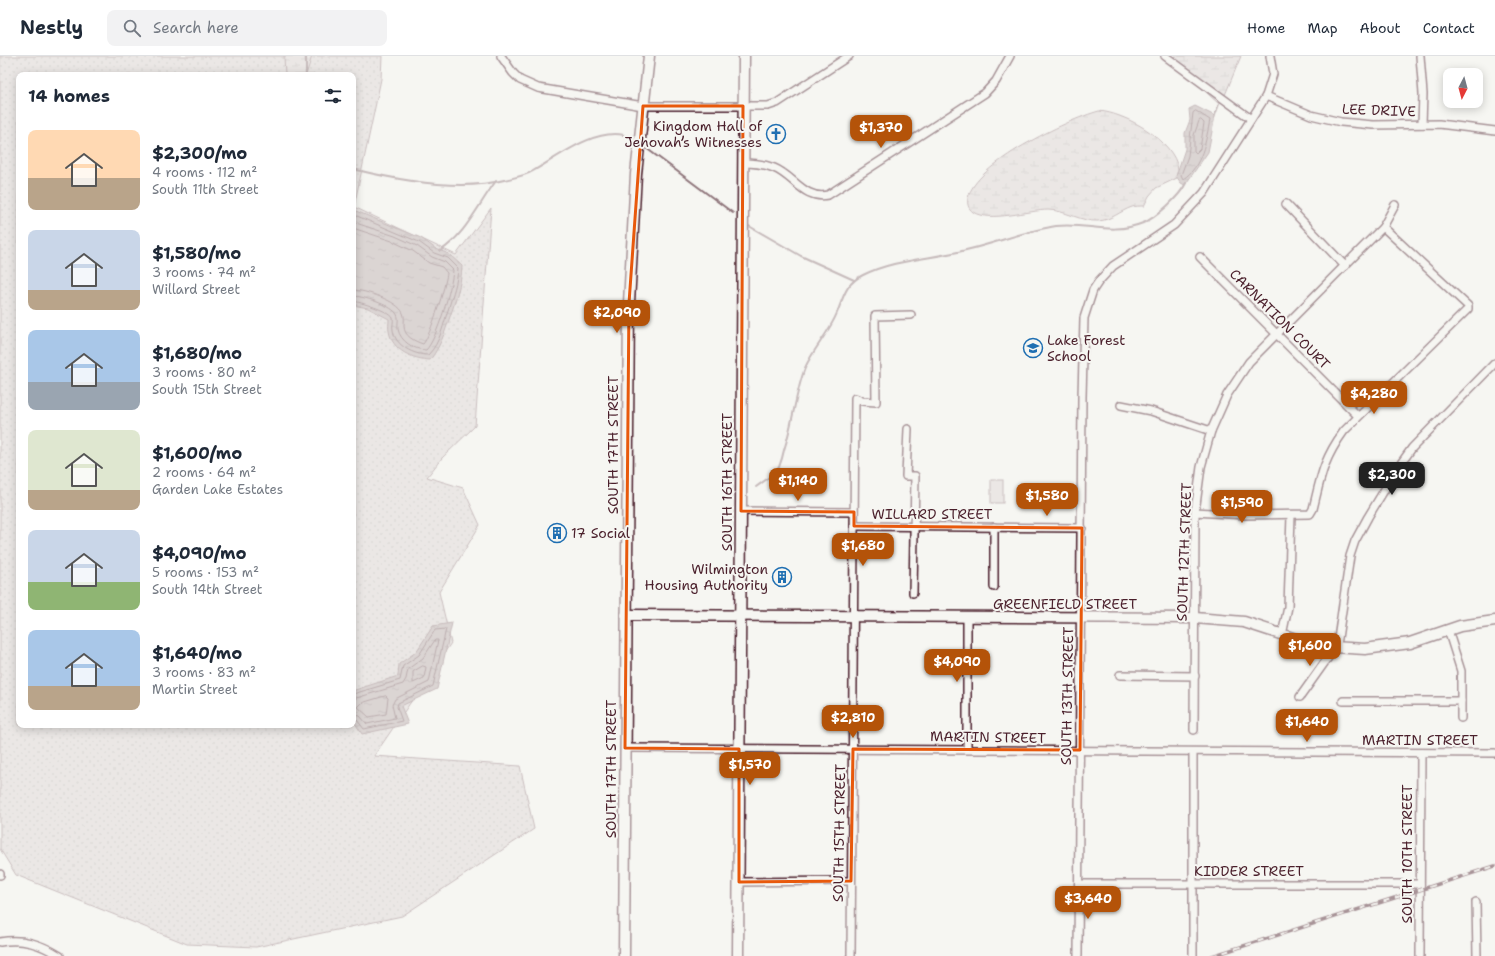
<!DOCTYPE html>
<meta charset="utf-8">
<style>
:root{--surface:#fff;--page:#f2f2f3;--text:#1f2937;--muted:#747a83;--line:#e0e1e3;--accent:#b45309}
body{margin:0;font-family:"Shantell Sans",sans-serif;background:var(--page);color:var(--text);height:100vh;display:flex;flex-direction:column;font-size:15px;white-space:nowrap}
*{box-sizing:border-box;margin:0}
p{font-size:13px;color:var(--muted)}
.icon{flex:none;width:22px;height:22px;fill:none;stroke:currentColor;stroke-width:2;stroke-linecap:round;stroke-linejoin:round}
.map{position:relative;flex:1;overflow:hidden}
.details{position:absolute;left:16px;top:16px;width:340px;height:656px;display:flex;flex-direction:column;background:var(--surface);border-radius:8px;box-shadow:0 2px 10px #0003}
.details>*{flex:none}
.needle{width:26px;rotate:186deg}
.tools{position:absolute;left:1443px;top:12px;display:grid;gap:8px}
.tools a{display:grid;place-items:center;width:40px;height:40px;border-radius:8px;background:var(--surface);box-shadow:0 2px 10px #0003;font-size:20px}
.price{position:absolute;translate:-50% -34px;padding:0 9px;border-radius:8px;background:var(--accent);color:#fff;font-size:13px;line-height:26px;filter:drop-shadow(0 1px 2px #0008)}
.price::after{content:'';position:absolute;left:50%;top:24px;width:12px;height:9px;margin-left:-6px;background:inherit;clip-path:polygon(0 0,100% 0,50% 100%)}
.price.selected{background:#222;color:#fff}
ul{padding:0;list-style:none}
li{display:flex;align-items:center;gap:12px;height:100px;padding:0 12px}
li span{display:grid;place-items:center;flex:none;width:112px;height:80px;border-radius:8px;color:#555}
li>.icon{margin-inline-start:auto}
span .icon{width:48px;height:48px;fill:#fffc;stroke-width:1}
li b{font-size:17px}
h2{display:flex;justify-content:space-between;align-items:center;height:48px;padding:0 12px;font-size:17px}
header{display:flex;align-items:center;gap:24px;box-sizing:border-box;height:56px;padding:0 20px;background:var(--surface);border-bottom:1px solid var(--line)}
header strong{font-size:19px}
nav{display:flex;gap:22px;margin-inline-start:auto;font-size:14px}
.search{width:280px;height:36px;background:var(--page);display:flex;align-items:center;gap:10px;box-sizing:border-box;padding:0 14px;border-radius:8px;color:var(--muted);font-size:15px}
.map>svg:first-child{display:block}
.grass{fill:url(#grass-dots);stroke:#947a80;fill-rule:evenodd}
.wetland{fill:url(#wetland-marsh);stroke:#947a80}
.park{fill:#ddd6d5;stroke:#947a80}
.water{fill:url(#water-ripples);stroke:#8e747a}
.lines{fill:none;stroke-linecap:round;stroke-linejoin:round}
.shore{stroke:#77585f;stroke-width:1}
.stream{stroke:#8e747a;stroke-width:2}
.minor-casing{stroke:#4a1f2b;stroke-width:10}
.secondary-casing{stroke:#4a1f2b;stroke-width:13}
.minor{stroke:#f6f6f2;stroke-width:7}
.secondary{stroke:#f6f6f2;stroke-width:10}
.rail-casing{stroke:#4a1f2b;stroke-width:3.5}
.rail{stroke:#f6f6f2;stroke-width:2;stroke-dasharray:6;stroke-linecap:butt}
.marked{fill:none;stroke:#e8590c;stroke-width:3;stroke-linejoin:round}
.labels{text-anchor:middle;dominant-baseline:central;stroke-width:4;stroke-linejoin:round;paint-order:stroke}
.street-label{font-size:14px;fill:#4a1f2b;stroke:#f6f6f2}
.poi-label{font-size:14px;fill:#4a1f2b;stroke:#f6f6f2;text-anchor:end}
</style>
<header>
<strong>Nestly</strong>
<div class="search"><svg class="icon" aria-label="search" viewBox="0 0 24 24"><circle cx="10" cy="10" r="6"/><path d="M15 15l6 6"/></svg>Search here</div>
<nav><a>Home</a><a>Map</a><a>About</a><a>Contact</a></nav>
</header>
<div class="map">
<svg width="1495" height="900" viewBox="0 0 1495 900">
<defs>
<pattern id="grass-dots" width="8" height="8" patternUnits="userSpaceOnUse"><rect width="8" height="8" fill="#ddd6d5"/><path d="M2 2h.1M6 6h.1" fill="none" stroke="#bfb7b7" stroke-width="1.8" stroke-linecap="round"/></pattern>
<pattern id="wetland-marsh" width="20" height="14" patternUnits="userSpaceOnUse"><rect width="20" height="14" fill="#ddd6d5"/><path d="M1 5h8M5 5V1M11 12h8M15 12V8" fill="none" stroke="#bfb7b7"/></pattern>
<pattern id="water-ripples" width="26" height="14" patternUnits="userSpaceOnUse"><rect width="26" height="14" fill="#bbadae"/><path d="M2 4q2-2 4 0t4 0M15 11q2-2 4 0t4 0" fill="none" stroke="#9a8c8e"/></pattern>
</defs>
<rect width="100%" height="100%" fill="#f6f6f2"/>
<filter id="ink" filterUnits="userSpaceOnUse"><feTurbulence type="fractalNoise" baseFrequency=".025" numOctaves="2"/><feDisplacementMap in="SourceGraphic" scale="8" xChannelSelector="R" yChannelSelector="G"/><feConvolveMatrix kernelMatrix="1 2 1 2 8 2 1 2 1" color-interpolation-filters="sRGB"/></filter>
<g filter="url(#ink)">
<path class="grass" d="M0 0H382L381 23 354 151 456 199 491 152 475 370 442 402 427 421 463 432 480 469 439 536 451 587 374 700 520 710 534 773 402 860 256 891 187 888 16 819 0 793ZM19 19H353V669H19Z"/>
<g class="wetland">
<path d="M284 0H312L306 19H285Z"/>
<path d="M1174 0H1241L1225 39 1219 48 1184 16Z"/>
<path d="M1099 55C1125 57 1174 84 1178 113 1178 116 1176 119 1177 122L1156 132 1149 140 1144 150C1140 150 1135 150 1132 151 1120 155 1112 164 1098 165 1081 166 1065 154 1048 154 1030 154 989 167 973 156 968 152 967 148 968 142 975 108 1066 64 1099 55Z"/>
</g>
<rect class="park" x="991" y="424" width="12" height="23"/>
<g class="water">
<path d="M1195 50 1215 60 1208 96 1185 129 1181 127 1176 120 1185 93V77L1190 64 1189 53Z"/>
<path d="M356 155 421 182 436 193 449 198 462 210C461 228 458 235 453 252 446 271 443 287 430 304 413 303 392 295 389 275 388 272 389 267 389 263L368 252 353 249V158Z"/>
<path d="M452 567 437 633 401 650 408 668 362 678 353 664V637L355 634 398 620 399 608 416 596 433 570Z"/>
</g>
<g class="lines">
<g class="shore">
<path d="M1196 55 1210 64C1206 84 1202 111 1183 123L1181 119 1188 100 1193 57Z"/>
<path d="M1201 64 1204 67 1200 93 1196 97 1194 95V79L1199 65Z"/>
<path d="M353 160H357L419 186 434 197 448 202 458 212C457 228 453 237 449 251 443 268 441 286 428 299 414 299 395 290 393 274 392 270 394 265 393 262 390 255 360 246 353 245"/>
<path d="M353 166 395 180 417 190 432 201 445 206 453 214C452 231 437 283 426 294 414 294 400 285 398 273 397 267 400 262 396 257 390 249 363 240 353 240"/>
<path d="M353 172 392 185 413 195 429 207 442 211 447 217C446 228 430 281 423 288 414 285 404 280 404 270 404 265 405 261 403 257 398 245 365 234 353 234"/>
<path d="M423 610 426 611 424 622 413 627V616Z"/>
<path d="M353 638 400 624 403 610 419 599 435 574 446 573 433 630 398 647 397 651 402 665 364 673 357 664 353 663"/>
<path d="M386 640 388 642 386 658 369 661 358 651 362 647Z"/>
<path d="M353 643 403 628 406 623 408 613 423 602 435 584H438L429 626 395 643 392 649 395 662 367 668 360 660 353 658"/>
</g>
<g class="stream">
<path d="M306 19V0"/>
<path d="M1214 62 1219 48"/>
<path d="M646 92 733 157"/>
<path d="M353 113C397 124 459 136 504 124 513 122 525 120 533 115 558 101 594 72 624 79"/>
<path d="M749 170 801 200 854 224"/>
<path d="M440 195C465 179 478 149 496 125"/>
<path d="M756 431C764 425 773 420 779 411 781 406 783 399 784 394 793 367 795 338 805 312 813 293 829 277 837 257 844 240 845 228 863 219 895 203 932 203 966 194 996 187 1025 175 1056 170 1087 166 1110 180 1143 167 1156 162 1180 140 1186 127"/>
</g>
<g class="minor-casing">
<g id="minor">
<path d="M501 0 513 17 520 24 538 32 643 50H768L777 47 849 0"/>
<path d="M1165 0 1251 63"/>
<path d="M1420 0 1423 38 1422 68"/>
<path d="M1266 40 1311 59 1341 66 1373 69 1439 68 1495 75"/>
<path d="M743 107C753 107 764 108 774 112 794 120 804 144 828 139L985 37 996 25 1010 0"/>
<path d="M1286 148 1345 210"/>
<path d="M1200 201 1358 360"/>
<path d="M1121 349 1151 355 1211 375"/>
<path d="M908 373 906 420H915L913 537"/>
<path d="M741 455 854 456"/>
<path d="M1195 456 1245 459 1310 458 1313 453C1321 420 1323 404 1344 375L1468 253V250L1383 171"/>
<path d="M854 470 1082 472"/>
<path d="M994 531V471"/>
<path d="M967 561V693"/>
<path d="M1448 574 1461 615V662"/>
<path d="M1282 579 1288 551 1291 459"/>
<path d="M1120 619 1195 620"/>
<path d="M1300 641 1337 589 1350 500 1355 485 1368 461 1397 413 1412 392 1495 307"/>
<path d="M1343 645H1461"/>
<path d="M1194 674 1195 456 1201 411 1211 375 1227 339 1249 306 1383 171 1395 149"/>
<path d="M625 692 1495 697"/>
<path d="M0 818V819"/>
<path d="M739 826 851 825"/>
<path d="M1079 828H1420"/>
<path d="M1476 846 1477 900"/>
<path d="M0 886C23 882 41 888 60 900"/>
<path d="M851 900 855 342 862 345 876 346 875 260 911 259"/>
<path d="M1078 900 1082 341 1084 262 1093 234 1099 225 1113 210 1174 169 1204 137 1266 40 1273 18 1270 0"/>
<path d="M1193 900V697"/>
<path d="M1420 900 1421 697"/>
</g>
</g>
<g class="secondary-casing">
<g id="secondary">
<path d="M626 559 1195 562 1244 566 1317 590 1365 593 1410 587 1460 570 1495 565"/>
<path d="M624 900 629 247 636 118 649 0"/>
<path d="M738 900 744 0"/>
</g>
</g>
<use href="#minor" class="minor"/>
<use href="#secondary" class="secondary"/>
<g class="rail-casing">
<path id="rail" d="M1212 900 1495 810"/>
</g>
<use href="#rail" class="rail"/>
</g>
</g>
<path d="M0 0H1495V900H0ZM643 50H743L741 455 854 456V470L1082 472 1080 694 853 693 851 825 739 826V693L625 692 629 247Z" fill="#f6f6f2" fill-opacity=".55" fill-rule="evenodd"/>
<path class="marked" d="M643 50H743L741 455 854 456V470L1082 472 1080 694 853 693 851 825 739 826V693L625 692 629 247Z"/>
<defs>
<g id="church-ring" transform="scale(1)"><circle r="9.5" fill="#f6f6f2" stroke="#1f6fb2" stroke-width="1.5"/><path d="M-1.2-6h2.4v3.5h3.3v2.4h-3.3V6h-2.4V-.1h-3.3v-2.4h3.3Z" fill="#1f6fb2"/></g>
<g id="school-ring" transform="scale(1)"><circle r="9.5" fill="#f6f6f2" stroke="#1f6fb2" stroke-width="1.5"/><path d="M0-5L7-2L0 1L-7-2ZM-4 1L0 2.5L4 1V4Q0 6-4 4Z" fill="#1f6fb2"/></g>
<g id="building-ring" transform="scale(1)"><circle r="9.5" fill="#f6f6f2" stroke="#1f6fb2" stroke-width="1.5"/><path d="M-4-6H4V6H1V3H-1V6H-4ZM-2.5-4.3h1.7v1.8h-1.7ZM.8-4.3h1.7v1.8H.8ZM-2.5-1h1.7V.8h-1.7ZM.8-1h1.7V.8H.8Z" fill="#1f6fb2"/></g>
</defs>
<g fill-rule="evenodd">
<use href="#church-ring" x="776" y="78"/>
<use href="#school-ring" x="1033" y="292"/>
<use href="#building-ring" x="557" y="477"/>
<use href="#building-ring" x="782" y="521"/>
</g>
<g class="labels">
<g class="street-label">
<text transform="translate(1379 54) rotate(2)">LEE DRIVE</text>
<text transform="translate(1280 263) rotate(45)">CARNATION COURT</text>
<text transform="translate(613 389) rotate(-90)">SOUTH 17TH STREET</text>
<text transform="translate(727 426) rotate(-90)">SOUTH 16TH STREET</text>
<text x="932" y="458">WILLARD STREET</text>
<text transform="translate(1184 496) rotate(-88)">SOUTH 12TH STREET</text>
<text x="1065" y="548">GREENFIELD STREET</text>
<text transform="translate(1067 640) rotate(-89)">SOUTH 13TH STREET</text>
<text transform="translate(988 681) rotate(1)">MARTIN STREET</text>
<text x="1420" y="684">MARTIN STREET</text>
<text transform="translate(611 713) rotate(-90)">SOUTH 17TH STREET</text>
<text transform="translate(839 777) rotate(-89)">SOUTH 15TH STREET</text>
<text transform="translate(1407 798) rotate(-90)">SOUTH 10TH STREET</text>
<text x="1249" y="815">KIDDER STREET</text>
</g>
<g class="poi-label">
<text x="762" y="70">Kingdom Hall of<tspan x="762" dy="16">Jehovah’s Witnesses</tspan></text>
<text x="1047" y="284" text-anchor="start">Lake Forest<tspan x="1047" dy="16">School</tspan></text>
<text x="571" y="477" text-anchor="start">17 Social</text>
<text x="768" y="513">Wilmington<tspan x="768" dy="16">Housing Authority</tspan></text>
</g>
</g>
</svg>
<div class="tools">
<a><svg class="needle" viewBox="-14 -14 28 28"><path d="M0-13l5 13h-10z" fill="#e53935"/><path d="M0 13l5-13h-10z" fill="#747a83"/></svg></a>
</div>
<b class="price" style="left:881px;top:93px">$1,370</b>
<b class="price" style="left:617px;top:278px">$2,090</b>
<b class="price" style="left:1374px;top:359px">$4,280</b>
<b class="price selected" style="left:1392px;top:440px">$2,300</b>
<b class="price" style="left:798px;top:446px">$1,140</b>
<b class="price" style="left:1047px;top:461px">$1,580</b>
<b class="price" style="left:1242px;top:468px">$1,590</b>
<b class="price" style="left:863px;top:511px">$1,680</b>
<b class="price" style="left:1310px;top:611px">$1,600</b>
<b class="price" style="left:957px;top:627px">$4,090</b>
<b class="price" style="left:853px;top:683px">$2,810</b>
<b class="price" style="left:1307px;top:687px">$1,640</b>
<b class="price" style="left:750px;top:730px">$1,570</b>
<b class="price" style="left:1088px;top:864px">$3,640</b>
<section class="details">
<h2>14 homes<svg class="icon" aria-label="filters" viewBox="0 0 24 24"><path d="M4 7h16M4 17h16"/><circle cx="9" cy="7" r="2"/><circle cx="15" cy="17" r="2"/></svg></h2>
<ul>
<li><span style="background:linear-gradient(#ffd9b3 60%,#b9a48a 0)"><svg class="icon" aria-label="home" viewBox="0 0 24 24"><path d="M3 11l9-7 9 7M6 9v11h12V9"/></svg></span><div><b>$2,300/mo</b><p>4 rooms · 112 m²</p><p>South 11th Street</p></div></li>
<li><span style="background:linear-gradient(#c9d6e8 75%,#b9a48a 0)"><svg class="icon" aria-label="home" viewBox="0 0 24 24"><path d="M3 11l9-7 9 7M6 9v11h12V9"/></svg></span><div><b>$1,580/mo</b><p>3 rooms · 74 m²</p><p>Willard Street</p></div></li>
<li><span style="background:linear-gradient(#a9c7e8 65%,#9aa5b1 0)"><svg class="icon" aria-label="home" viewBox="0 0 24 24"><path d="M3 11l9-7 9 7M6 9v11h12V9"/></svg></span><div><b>$1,680/mo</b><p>3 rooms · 80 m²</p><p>South 15th Street</p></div></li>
<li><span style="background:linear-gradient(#dfe7d0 75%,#b9a48a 0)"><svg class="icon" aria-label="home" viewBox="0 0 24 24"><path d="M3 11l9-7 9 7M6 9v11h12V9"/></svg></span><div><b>$1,600/mo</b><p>2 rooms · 64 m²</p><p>Garden Lake Estates</p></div></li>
<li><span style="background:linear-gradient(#c9d6e8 65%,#8fb573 0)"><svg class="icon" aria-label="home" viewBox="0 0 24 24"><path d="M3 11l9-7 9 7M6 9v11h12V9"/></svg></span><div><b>$4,090/mo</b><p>5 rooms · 153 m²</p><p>South 14th Street</p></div></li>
<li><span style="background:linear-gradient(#a9c7e8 70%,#b9a48a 0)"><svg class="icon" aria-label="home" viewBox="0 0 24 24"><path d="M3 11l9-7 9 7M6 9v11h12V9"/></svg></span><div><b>$1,640/mo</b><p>3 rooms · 83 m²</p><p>Martin Street</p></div></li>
</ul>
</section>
</div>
